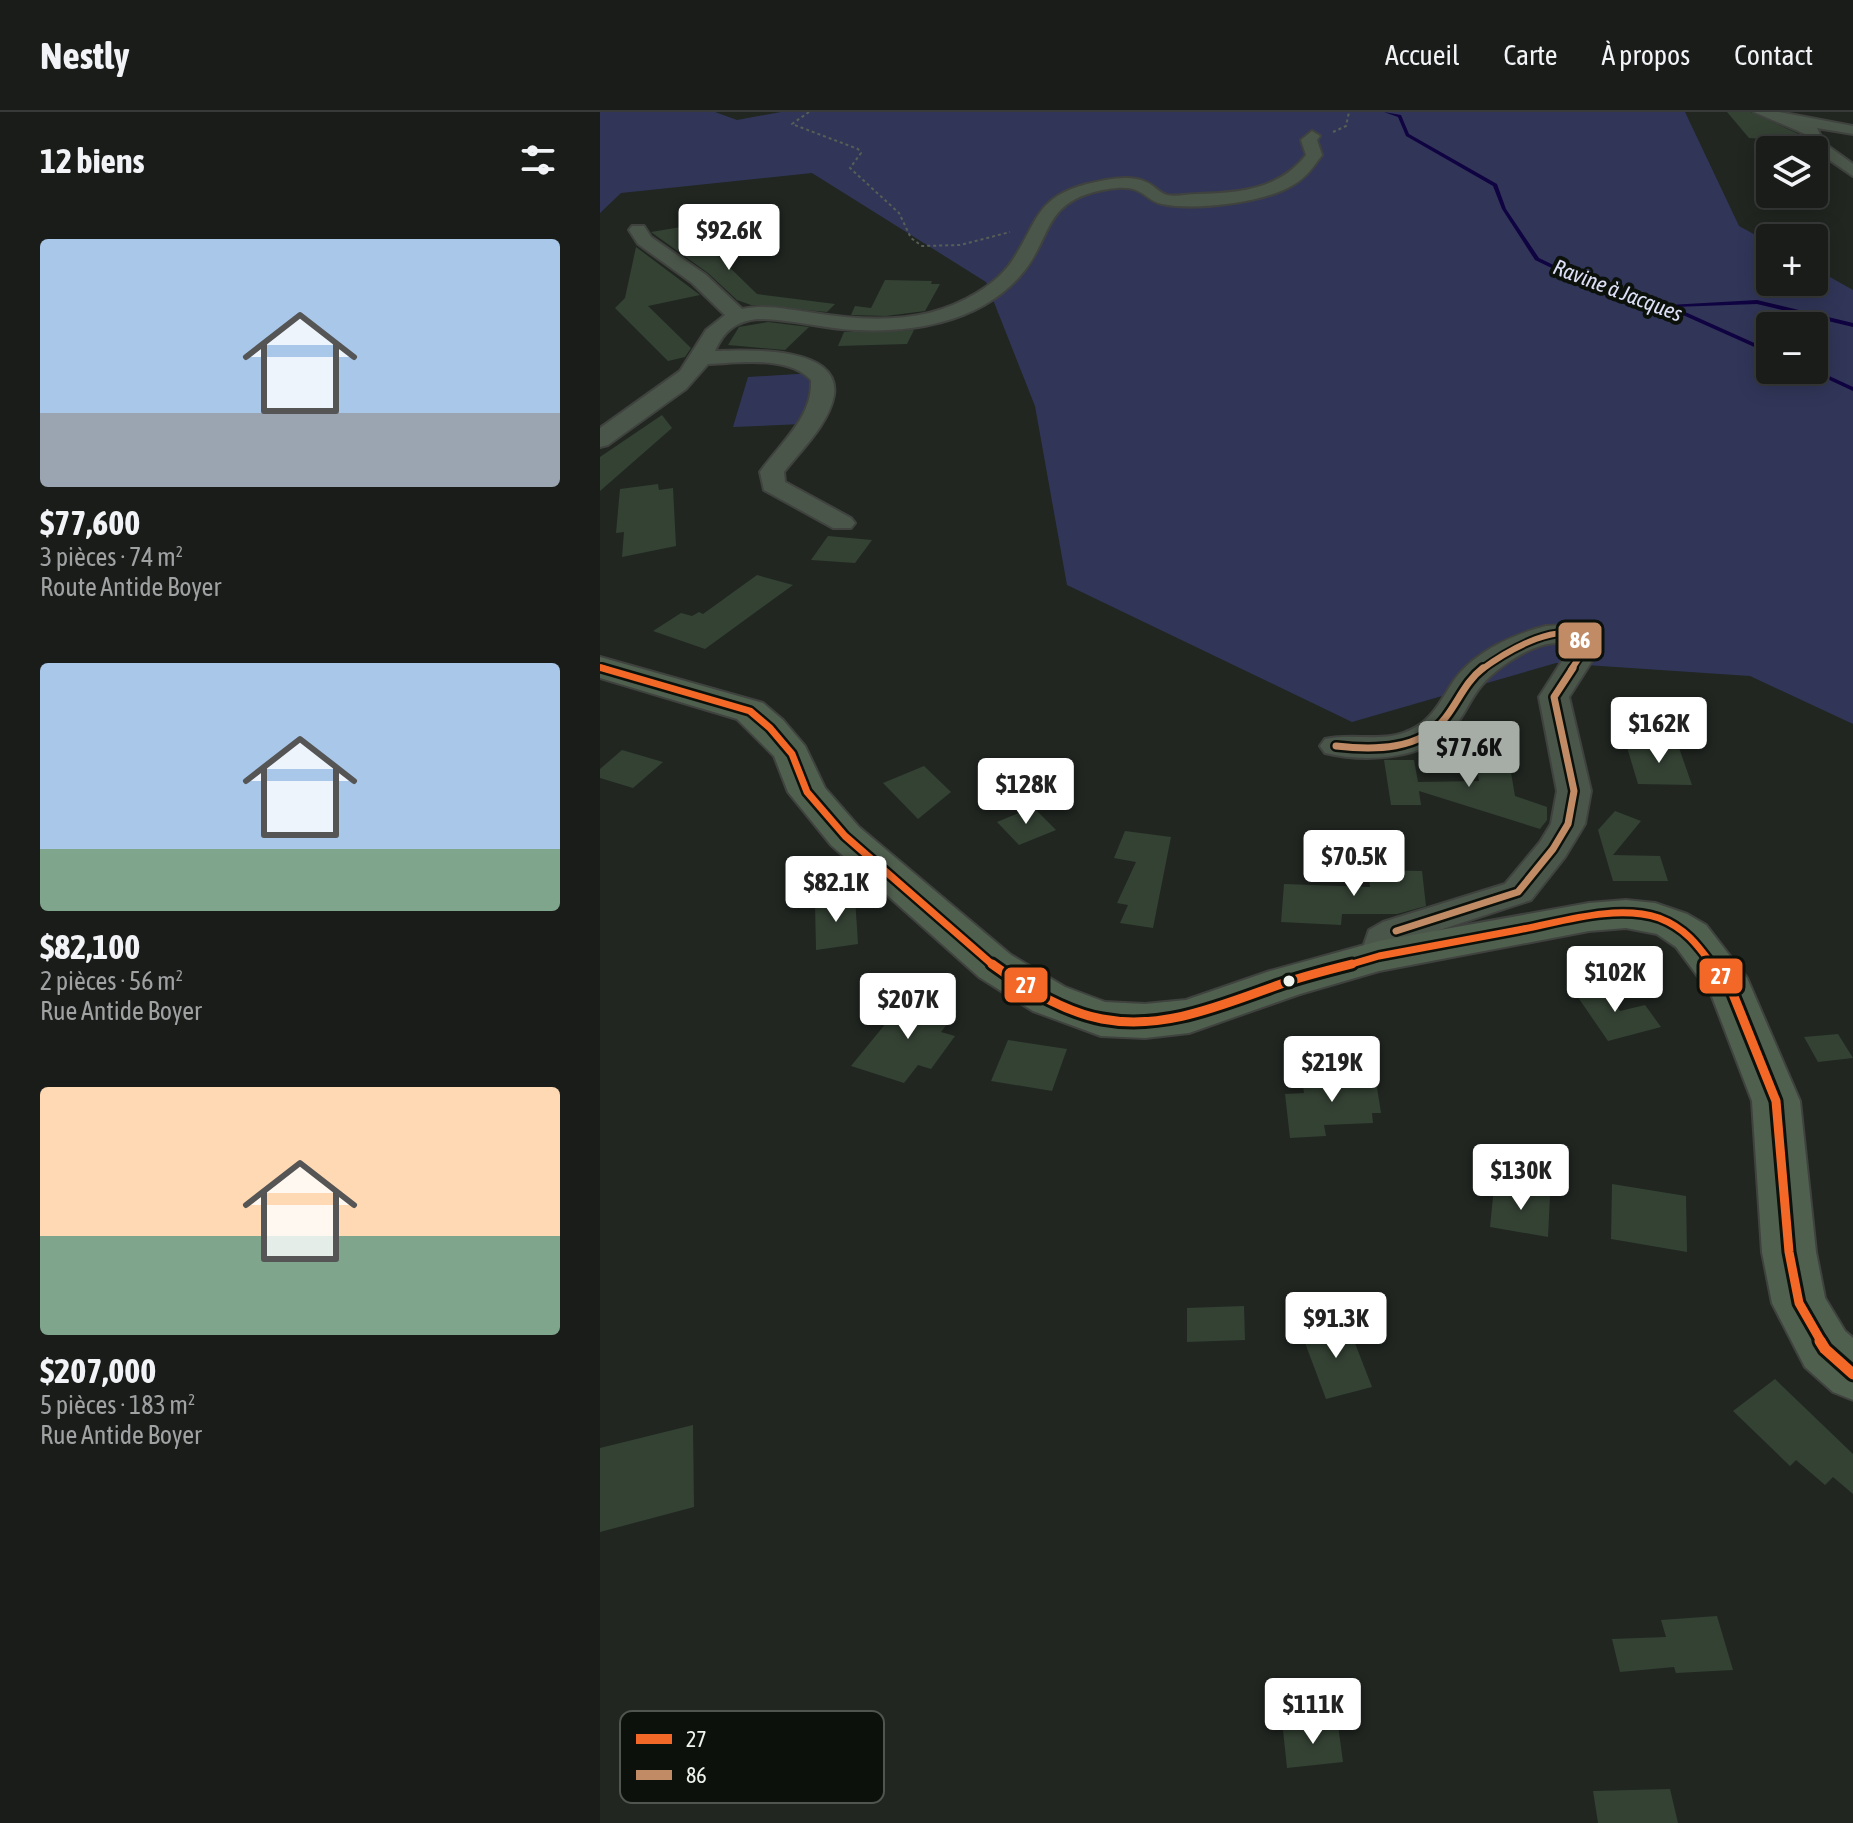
<!DOCTYPE html>
<html lang="fr">
<meta charset="utf-8">
<style>
:root{--surface:#191c19;--page:#262926;--text:#f1f3f6;--muted:#9fa1a2;--line:#373a38;--accent:#a6aca6}
body{margin:0;font-family:"Asap Condensed",sans-serif;background:var(--page);color:var(--text);height:100vh;display:flex;flex-direction:column;font-size:30px;white-space:nowrap}
*{box-sizing:border-box;margin:0}
p{font-size:26px;color:var(--muted)}
.icon{flex:none;width:44px;height:44px;fill:none;stroke:currentColor;stroke-width:2;stroke-linecap:round;stroke-linejoin:round}
.map{position:relative;flex:1;overflow:hidden}
.details{display:flex;flex-direction:column;background:var(--surface);width:600px}
.details>*{flex:none}
.buttons{position:absolute;left:1156px;top:24px;display:grid;gap:16px}
.buttons a{display:grid;place-items:center;width:72px;height:72px;border-radius:8px;background:var(--surface);box-shadow:0 4px 20px #0003,0 0 0 2px var(--line);font-size:40px}
.price{position:absolute;translate:-50% -68px;padding:0 18px;border-radius:8px;background:#fff;color:#222;font-size:26px;line-height:52px;filter:drop-shadow(0 2px 4px #0008)}
.price::after{content:'';position:absolute;left:50%;top:48px;width:24px;height:18px;margin-left:-12px;background:inherit;clip-path:polygon(0 0,100% 0,50% 100%)}
.price.active{background:var(--accent);color:#111}
ul{padding:0;list-style:none}
li{display:grid;align-content:center;gap:16px;height:424px;padding:0 40px}
li span{display:grid;place-items:center;height:248px;border-radius:8px;color:#555}
li>.icon{margin-inline-start:auto}
span .icon{width:144px;height:144px;fill:#fffc;stroke-width:1}
li b{font-size:34px}
h2{display:flex;justify-content:space-between;align-items:center;height:96px;padding:0 40px;font-size:34px}
header{display:flex;align-items:center;gap:48px;box-sizing:border-box;height:112px;padding:0 40px;background:var(--surface);border-bottom:2px solid var(--line)}
header strong{font-size:38px}
nav{display:flex;gap:44px;margin-inline-start:auto;font-size:28px}
main{display:flex;flex:1;min-height:0}
.map>svg:first-child{display:block}
.green{fill:#313659;fill-rule:evenodd}
.lines{fill:none;stroke-linecap:round;stroke-linejoin:round}
.stream{fill:#100341;fill-rule:evenodd}
.building{fill:#344234}
.minor-casing{stroke:#3f423e;stroke-width:4}
.major-casing{stroke:#3f423e;stroke-width:4}
.path{stroke:#575e56;stroke-width:2;stroke-dasharray:3 3;stroke-linecap:butt}
.minor{fill:#4b564a;fill-rule:evenodd}
.major{fill:#50604f;fill-rule:evenodd}
.bus-1-far3-casing{stroke:#0c110c;stroke-width:10}
.bus-1-far2-casing{stroke:#0c110c;stroke-width:12}
.bus-1-far1-casing{stroke:#0c110c;stroke-width:15}
.bus-1-casing{stroke:#0c110c;stroke-width:17}
.bus-2-far1-casing{stroke:#0c110c;stroke-width:10}
.bus-2-casing{stroke:#0c110c;stroke-width:12}
.bus-1-far3{stroke:#f36827;stroke-width:6}
.bus-1-far2{stroke:#f36827;stroke-width:7}
.bus-1-far1{stroke:#f36827;stroke-width:9}
.bus-1{stroke:#f36827;stroke-width:11}
.bus-2-far1{stroke:#c18c65;stroke-width:6}
.bus-2{stroke:#c18c65;stroke-width:7}
.bus-dot{fill:#eef4ed;stroke:#0c110c;stroke-width:3}
.labels{text-anchor:middle;dominant-baseline:central;stroke-width:8;stroke-linejoin:round;paint-order:stroke}
.far-water-label{font-size:22px;font-style:italic;fill:#dde0f6;stroke:#0c110c}
.key{fill:#0c110c;stroke:#505550;stroke-width:2}
.key-label{font-size:22px;fill:#eef4ed}
.line-badge{stroke:#0c110c;stroke-width:3}
.badge-label{font-size:22px;text-anchor:middle;font-weight:bold;fill:#fff}
</style>
<header>
<strong>Nestly</strong>
<nav><a>Accueil</a><a>Carte</a><a>À propos</a><a>Contact</a></nav>
</header>
<main>
<section class="details">
<h2>12 biens<svg class="icon" aria-label="filters" viewBox="0 0 24 24"><path d="M4 7h16M4 17h16"/><circle cx="9" cy="7" r="2"/><circle cx="15" cy="17" r="2"/></svg></h2>
<ul>
<li><span style="background:linear-gradient(#a9c7e8 70%,#9aa5b1 0)"><svg class="icon" aria-label="home" viewBox="0 0 24 24"><path d="M3 11l9-7 9 7M6 9v11h12V9"/></svg></span><div><b>$77,600</b><p>3 pièces · 74 m²</p><p>Route Antide Boyer</p></div></li>
<li><span style="background:linear-gradient(#a9c7e8 75%,#7fa58c 0)"><svg class="icon" aria-label="home" viewBox="0 0 24 24"><path d="M3 11l9-7 9 7M6 9v11h12V9"/></svg></span><div><b>$82,100</b><p>2 pièces · 56 m²</p><p>Rue Antide Boyer</p></div></li>
<li><span style="background:linear-gradient(#ffd9b3 60%,#7fa58c 0)"><svg class="icon" aria-label="home" viewBox="0 0 24 24"><path d="M3 11l9-7 9 7M6 9v11h12V9"/></svg></span><div><b>$207,000</b><p>5 pièces · 183 m²</p><p>Rue Antide Boyer</p></div></li>
</ul>
</section>
<div class="map">
<svg width="1253" height="1711" viewBox="0 0 1253 1711">
<rect width="100%" height="100%" fill="#212621"/>
<g class="green">
<path d="M0 0H115L137 8 181 0H1085L1139 114 1170 131V170H1214V156L1253 178V612L1150 564 956 551 752 610 467 473 435 294 386 170 212 61 21 81 0 101ZM1170 214H1214V258H1170Z"/>
<path d="M213 261 202 312 133 315 148 265Z"/>
</g>
<g class="lines">
<g class="stream">
<path d="M784 0 801 3 809 22 897 72 906 97 939 146 966 159 1069 193 1157 188 1253 211V215L1157 192 1074 195 1170 238V242L1065 195 962 161 935 148 902 97 893 74 806 24 798 5Z"/>
<path d="M1214 257 1253 275V279L1208 258Z"/>
</g>
</g>
<g class="building">
<path d="M1127 0H1151L1203 24 1205 30 1149 26Z"/>
<path d="M87 114 157 182 235 192 227 200 151 193 137 188 108 161 51 120Z"/>
<path d="M36 135 100 183 48 194 91 236 85 245 68 249 15 196 25 186Z"/>
<path d="M285 168 332 169 331 172H340L325 199 286 204 251 203 255 194 271 196Z"/>
<path d="M168 210 209 215 185 238 128 233 139 215Z"/>
<path d="M314 218 307 232 238 234 244 220Z"/>
<path d="M62 303 72 316 0 379V345Z"/>
<path d="M58 372 59 378 73 376 76 434 22 445 24 420 16 421 20 377Z"/>
<path d="M228 424 272 428 255 451 211 448Z"/>
<path d="M157 463 193 473 105 537 53 519 81 501 92 504 99 500 103 502Z"/>
<path d="M1026 632 1078 633 1092 673 1038 672Z"/>
<path d="M874 636 907 637 915 684 947 695V708L940 717 819 679 821 693H791L784 648H814L818 670 879 669Z"/>
<path d="M22 638 63 650 33 676 0 666V657Z"/>
<path d="M324 654 351 680 318 707 283 671Z"/>
<path d="M433 695 456 718 419 733 397 710Z"/>
<path d="M1015 699 1041 709 1013 743 1060 744 1068 769H1013L998 718Z"/>
<path d="M525 719 571 725 553 816 520 811 528 793 517 791 536 750 514 746Z"/>
<path d="M768 758 822 759 826 794 797 802H742L741 813 681 810 684 772 770 775Z"/>
<path d="M255 785 258 832 216 838 215 791Z"/>
<path d="M1000 871 1020 899 1045 893 1061 915 1008 929 973 878Z"/>
<path d="M309 883 357 899 341 920 355 924 331 957 318 953 304 971 251 954Z"/>
<path d="M1238 922 1253 946 1218 950 1204 925Z"/>
<path d="M408 928 467 937 452 979 391 969Z"/>
<path d="M775 963 781 1001H772L773 1011 724 1013 726 1024 690 1026 685 982 704 981 702 966Z"/>
<path d="M1012 1072 1086 1084 1087 1140 1011 1127Z"/>
<path d="M894 1075 950 1084 948 1125 890 1115Z"/>
<path d="M644 1194 645 1228 587 1230V1196Z"/>
<path d="M746 1208 772 1275 726 1287 701 1220Z"/>
<path d="M1175 1267 1253 1342V1382L1233 1365 1225 1373 1196 1348 1190 1354 1133 1299Z"/>
<path d="M93 1313 94 1395 0 1420V1336Z"/>
<path d="M1117 1504 1133 1558 1076 1561 1074 1555 1020 1560 1012 1527 1066 1525 1061 1508Z"/>
<path d="M738 1613 743 1650 687 1656 683 1618Z"/>
<path d="M1070 1677 1078 1711H998L993 1679Z"/>
</g>
<g class="lines">
<g class="minor-casing">
<g id="minor">
<path d="M1154 0H1179L1253 14V22L1217 16 1224 31 1253 52V64L1212 36 1205 22Z"/>
<path d="M712 19 720 24 717 28 722 43C713 55 706 66 693 73 664 91 595 99 562 92 551 90 546 82 536 78 525 73 506 77 494 80 445 93 451 124 425 158 383 212 306 223 242 217 214 214 186 207 158 207 136 209 124 219 115 239 145 238 241 233 234 283 229 312 201 338 184 360L185 370 251 406 255 411 251 416H233L164 378 160 360C180 331 213 306 211 268 188 243 139 251 108 252L86 277 8 333 0 335V316L80 259 106 218 125 203 92 171 38 132 29 118 32 114H44L51 125 106 163 142 197C167 192 190 198 214 201 251 207 292 210 329 201 360 193 397 174 414 146 438 108 437 85 487 72 504 68 529 62 546 70 554 73 559 81 567 83 576 85 588 82 597 82 638 81 679 78 706 43L701 28Z"/>
<path d="M946 514C968 512 992 513 999 538L969 585 991 679 985 712 965 745 931 788 809 828 800 834 792 853 779 857 766 853 760 844 769 818 783 810 905 772 940 730 951 712 957 679 939 585 969 538 968 533C943 523 898 554 882 573 868 589 862 611 845 624 813 648 762 650 725 641L720 634 725 627C756 620 787 633 816 615 835 604 843 584 855 567 875 540 914 522 946 514Z"/>
</g>
</g>
<g class="major-casing">
<path id="major" d="M0 545 163 591 183 608 205 634 225 676 259 715 411 843 465 875 505 890 545 892 586 888 670 859 779 829 989 791 1026 788 1055 791 1087 802 1106 813 1147 866 1200 989 1216 1140 1225 1186 1245 1219 1253 1226V1288L1233 1280 1205 1255 1172 1191 1162 1140 1152 989 1111 882 1076 835 1057 822 1026 816 989 819 779 859 700 882 589 921 545 926 501 924 433 899 379 865 231 733 188 680 174 644 137 607 0 566Z"/>
</g>
<g class="path">
<path d="M209 0 192 12 258 37 261 41 250 56 299 101 311 126 322 134 360 133 410 120"/>
<path d="M733 20 746 14 749 0"/>
</g>
<use href="#minor" class="minor"/>
<use href="#major" class="major"/>
<g class="bus-1-far3-casing">
<path id="bus-1-far3" d="M0 555 9 558"/>
</g>
<g class="bus-1-far2-casing">
<g id="bus-1-far2">
<path d="M2 556 150 599 170 616 192 642 207 680 245 724 394 854"/>
<path d="M745 854 779 844C825 835 872 827 918 818 961 810 1016 792 1059 806 1085 816 1097 832 1113 854"/>
</g>
</g>
<g class="bus-1-far1-casing">
<g id="bus-1-far1">
<path d="M392 852C422 874 464 900 502 907 564 919 624 892 681 872 704 864 728 858 752 852"/>
<path d="M1112 852 1131 877 1176 989 1189 1140 1199 1191 1222 1231"/>
</g>
</g>
<g class="bus-1-casing">
<path id="bus-1" d="M1220 1229 1225 1237 1253 1262"/>
</g>
<g class="bus-2-far1-casing">
<path id="bus-2-far1" d="M881 558C900 544 974 496 984 538L971 558"/>
</g>
<g class="bus-2-casing">
<g id="bus-2">
<path d="M736 634C773 638 821 639 846 605 859 588 866 569 883 556"/>
<path d="M796 819 918 780 953 737 968 712 974 679 954 585 973 556"/>
</g>
</g>
<use href="#bus-1-far3" class="bus-1-far3"/>
<use href="#bus-1-far2" class="bus-1-far2"/>
<use href="#bus-1-far1" class="bus-1-far1"/>
<use href="#bus-1" class="bus-1"/>
<use href="#bus-2-far1" class="bus-2-far1"/>
<use href="#bus-2" class="bus-2"/>
</g>
<circle class="bus-dot" cx="689" cy="869" r="7"/>
<g class="labels">
<g class="far-water-label">
<text transform="translate(1018 178) rotate(21)">Ravine à Jacques</text>
</g>
</g>
<rect x="20" y="1599" width="264" height="92" rx="12" class="key"/>
<rect x="36" y="1622" width="36" height="10" fill="#f36827"/>
<rect x="36" y="1658" width="36" height="10" fill="#c18c65"/>
<g class="key-label">
<text x="86" y="1635">27</text>
<text x="86" y="1671">86</text>
</g>
<g class="line-badge">
<rect x="957" y="509" width="46" height="39" rx="8" fill="#c18c65"/>
<rect x="1098" y="845" width="46" height="38" rx="8" fill="#f36827"/>
<rect x="403" y="854" width="46" height="38" rx="8" fill="#f36827"/>
</g>
<g class="badge-label">
<text x="980" y="536">86</text>
<text x="1121" y="872">27</text>
<text x="426" y="881">27</text>
</g>
</svg>
<div class="buttons">
<a><svg class="icon" aria-label="layers" viewBox="0 0 24 24"><path d="M12 4l9 5-9 5-9-5zM3 14l9 5 9-5"/></svg></a>
<a>+</a>
<a>−</a>
</div>
<b class="price" style="left:129px;top:160px">$92.6K</b>
<b class="price" style="left:1059px;top:653px">$162K</b>
<b class="price active" style="left:869px;top:677px">$77.6K</b>
<b class="price" style="left:426px;top:714px">$128K</b>
<b class="price" style="left:754px;top:786px">$70.5K</b>
<b class="price" style="left:236px;top:812px">$82.1K</b>
<b class="price" style="left:1015px;top:902px">$102K</b>
<b class="price" style="left:308px;top:929px">$207K</b>
<b class="price" style="left:732px;top:992px">$219K</b>
<b class="price" style="left:921px;top:1100px">$130K</b>
<b class="price" style="left:736px;top:1248px">$91.3K</b>
<b class="price" style="left:713px;top:1634px">$111K</b>
</div>
</main>
